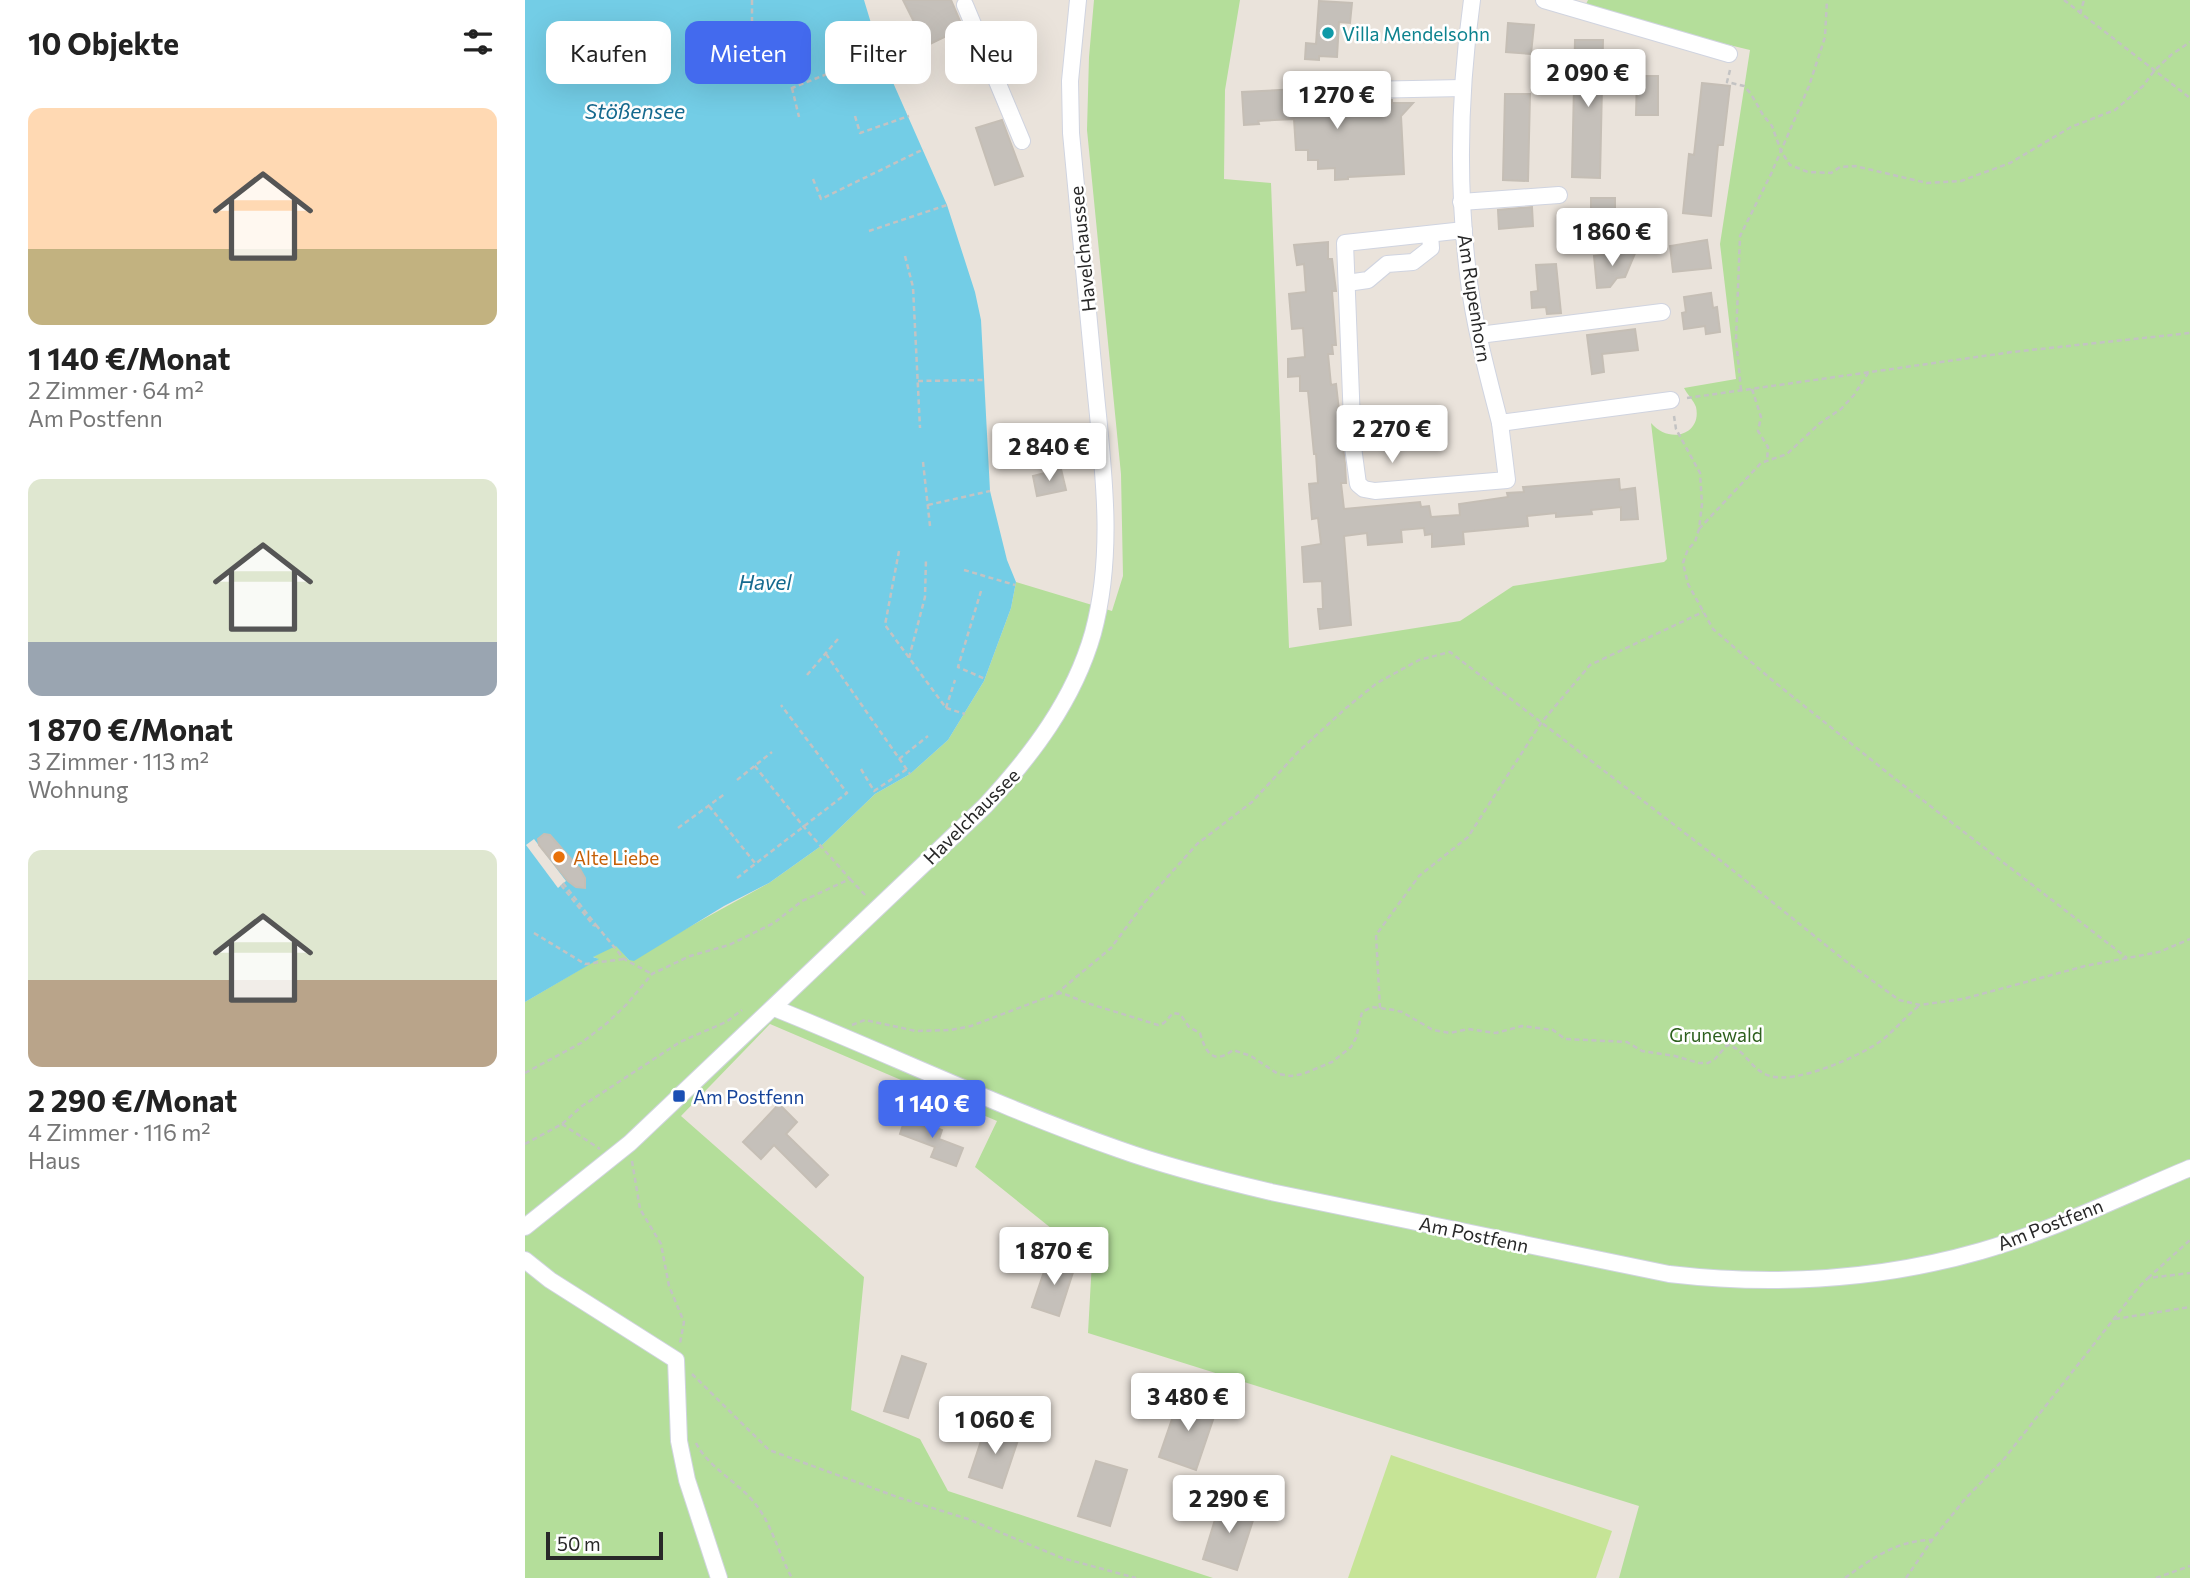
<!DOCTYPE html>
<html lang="de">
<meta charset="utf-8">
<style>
:root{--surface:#fff;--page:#f2f2f2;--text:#222;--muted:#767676;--accent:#436aee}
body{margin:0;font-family:Commissioner,sans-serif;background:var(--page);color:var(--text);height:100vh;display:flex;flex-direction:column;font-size:26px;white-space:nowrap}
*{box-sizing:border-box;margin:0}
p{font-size:23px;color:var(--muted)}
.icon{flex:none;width:38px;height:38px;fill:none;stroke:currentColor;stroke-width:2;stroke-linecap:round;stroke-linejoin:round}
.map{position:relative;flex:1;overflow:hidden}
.sheet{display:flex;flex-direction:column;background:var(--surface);width:525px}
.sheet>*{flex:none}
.hud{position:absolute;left:21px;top:21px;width:665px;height:63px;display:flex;gap:14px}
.scale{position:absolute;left:21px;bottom:18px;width:117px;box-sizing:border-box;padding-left:7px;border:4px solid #282828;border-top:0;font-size:19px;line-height:24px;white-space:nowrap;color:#282828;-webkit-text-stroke:5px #fff;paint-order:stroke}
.price{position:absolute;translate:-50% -60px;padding:0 16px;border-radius:7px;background:#fff;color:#222;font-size:23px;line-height:46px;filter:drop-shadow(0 2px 4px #0008)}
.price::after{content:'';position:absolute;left:50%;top:42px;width:21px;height:16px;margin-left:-10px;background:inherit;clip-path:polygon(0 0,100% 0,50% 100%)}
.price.current{background:var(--accent);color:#fff}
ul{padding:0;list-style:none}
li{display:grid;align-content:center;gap:14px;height:371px;padding:0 28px}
li span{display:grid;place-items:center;height:217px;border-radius:14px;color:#555}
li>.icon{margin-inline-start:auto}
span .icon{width:126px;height:126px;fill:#fffc;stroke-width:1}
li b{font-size:30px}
h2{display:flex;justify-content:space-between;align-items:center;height:84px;padding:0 28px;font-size:30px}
.pill{padding:0 24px;border-radius:14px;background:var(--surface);box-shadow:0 7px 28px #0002;font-size:24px;line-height:63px}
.pill.current{background:var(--accent);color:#fff}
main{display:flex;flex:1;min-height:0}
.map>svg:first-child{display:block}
.green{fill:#b4de9a}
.pitch{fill:#c6e496}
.water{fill:#73cde6}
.pier{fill:#eae3db}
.building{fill:#c5c0ba;stroke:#c5beb5;stroke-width:2}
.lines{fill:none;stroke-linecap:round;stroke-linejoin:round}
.minor-casing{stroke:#d0d4e0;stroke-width:18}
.path{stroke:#c3c3c3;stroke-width:2.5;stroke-dasharray:5 3.5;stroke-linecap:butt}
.minor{stroke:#fff;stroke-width:16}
.culture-dot{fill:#0f9aa8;stroke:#fff;stroke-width:2.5}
.food-dot{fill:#e8710a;stroke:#fff;stroke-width:2.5}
.transit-dot{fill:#1a4fb4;stroke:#fff;stroke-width:2.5}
.labels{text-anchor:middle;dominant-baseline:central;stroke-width:5;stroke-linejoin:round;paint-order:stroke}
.culture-label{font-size:19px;fill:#0d838f;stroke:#fff;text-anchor:start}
.street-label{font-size:19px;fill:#282828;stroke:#fff}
.food-label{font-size:19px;fill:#c56008;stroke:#fff;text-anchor:start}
.park-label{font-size:19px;fill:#2e601e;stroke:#fff}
.transit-label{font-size:19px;fill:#164399;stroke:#fff;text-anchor:start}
.water-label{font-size:21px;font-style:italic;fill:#156a8f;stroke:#fff}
</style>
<main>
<section class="sheet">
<h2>10 Objekte<svg class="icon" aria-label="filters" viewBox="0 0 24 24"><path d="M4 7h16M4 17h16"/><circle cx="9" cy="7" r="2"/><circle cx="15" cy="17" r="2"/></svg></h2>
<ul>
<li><span style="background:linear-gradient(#ffd9b3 65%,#c2b280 0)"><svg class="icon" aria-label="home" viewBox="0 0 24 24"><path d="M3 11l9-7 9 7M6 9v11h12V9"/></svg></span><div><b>1 140 €/Monat</b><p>2 Zimmer · 64 m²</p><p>Am Postfenn</p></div></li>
<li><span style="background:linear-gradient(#dfe7d0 75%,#9aa5b1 0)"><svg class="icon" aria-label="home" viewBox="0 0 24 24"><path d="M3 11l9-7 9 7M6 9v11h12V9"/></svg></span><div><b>1 870 €/Monat</b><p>3 Zimmer · 113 m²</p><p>Wohnung</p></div></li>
<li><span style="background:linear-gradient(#dfe7d0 60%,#b9a48a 0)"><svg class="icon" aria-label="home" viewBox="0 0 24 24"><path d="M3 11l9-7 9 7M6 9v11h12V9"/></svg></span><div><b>2 290 €/Monat</b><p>4 Zimmer · 116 m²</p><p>Haus</p></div></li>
</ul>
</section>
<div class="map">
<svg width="1665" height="1578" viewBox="0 0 1665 1578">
<rect width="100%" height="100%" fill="#eae3db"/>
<path class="green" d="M569 0H715L700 90 699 179 746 183 764 648 935 621 988 586 1139 562 1142 559 1126 423C1145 445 1177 434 1171 407 1169 401 1162 394 1159 388L1211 379 1195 244 1225 50 1142 30 1060 6 1063 0H1665V1578H1094L1114 1506 563 1333 567 1261 450 1167 472 1121 245 1024 156 1116 339 1277 326 1410 395 1439 423 1491 688 1578H0V1002L73 959 67 956 91 945 104 960 244 883 296 846 350 794 385 774 423 740 459 681 486 608 491 582 587 611 598 576 596 474 562 130 564 57Z"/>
<path class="pitch" d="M866 1455 1087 1531 1071 1578H823Z"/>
<path class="water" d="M0 0H339L355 53 422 205 450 292 456 320 465 491 482 560 491 582 486 608 459 681 423 740 385 774 350 794 296 846 244 883 199 906 109 961 104 960 91 946 68 957 74 959 0 1002Z"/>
<path class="pier" d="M9 839 41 881 33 888 1 845Z"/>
<g class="building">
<path d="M378 0H426L438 28 401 46Z"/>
<path d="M794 1 827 3 825 23 814 22 812 57 794 56V60L780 59 781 43 791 44Z"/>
<path d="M983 23 1009 25 1006 54 981 52Z"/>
<path d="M1050 40H1078L1075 178 1047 177Z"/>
<path d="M1112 76H1133V115H1111Z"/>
<path d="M1177 83 1205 86 1198 145H1193L1186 216 1158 213 1164 154 1169 155Z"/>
<path d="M773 89 774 103 867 100V103H888L876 116 879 174 823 177V179L810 180V168L793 169V160H783V150H771L769 119 733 121 734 124 719 125 717 92Z"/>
<path d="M980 94H1005L1003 181 978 180Z"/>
<path d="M477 120 498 176 470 185 451 128Z"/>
<rect x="1066" y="198" width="24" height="34"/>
<path d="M1007 207 1008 226 974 229 973 210Z"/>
<path d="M1182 240 1186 268 1148 272 1145 246Z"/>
<path d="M803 242V259H807L811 291H807L811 345H807L808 354H803L806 385 811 384 820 464 821 483H816L819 509 895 502 896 507 904 506 906 517 935 515 934 504 983 497 982 493 999 492 998 487 1094 479 1095 490 1110 488 1113 519 1096 520V507L1066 510 1067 514 1031 517V513L1002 516 1003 526 938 532 939 544 907 547V534L900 535 899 528 876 530 877 542 843 545 842 533 819 536 826 625 795 629 793 609H798L797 581 779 582 777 547 796 544 793 518 787 519 784 484 793 483 791 454H789L783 391H775V376L763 377V359L780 357 778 328 767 329 764 294 781 292 779 264 772 265 769 245Z"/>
<path d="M1111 251 1100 277 1092 278 1085 287 1072 288 1069 256Z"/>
<path d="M1031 264 1036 313 1022 314 1021 307 1007 308 1006 292 1013 291 1011 265Z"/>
<path d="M1186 293 1188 308 1192 307 1195 332 1181 334 1180 326 1159 329 1157 313 1161 312 1159 297Z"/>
<path d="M1110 329 1113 350 1077 354 1079 372 1067 374 1062 335Z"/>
<path d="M536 469 541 490 512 496 508 476Z"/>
<path d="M19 834 25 835 55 869 60 878V888L51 887 43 881 14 845 13 839Z"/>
<path d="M254 1104 272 1122 261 1134 303 1175 291 1187 249 1145 236 1159 218 1142Z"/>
<path d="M381 1116 417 1130 414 1139 438 1148 431 1166 406 1157 410 1147 375 1134Z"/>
<path d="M524 1257 550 1266 534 1316 507 1307Z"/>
<path d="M377 1356 401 1364 383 1418 359 1411Z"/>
<path d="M655 1396 692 1408 671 1470 634 1457Z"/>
<path d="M462 1423 495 1434 477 1488 444 1477Z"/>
<path d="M571 1461 602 1470 585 1526 553 1516Z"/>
<path d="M696 1500 731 1511 712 1570 678 1559Z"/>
</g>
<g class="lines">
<g class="minor-casing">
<g id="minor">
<path d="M947 0C934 93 932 189 944 282 950 329 963 376 975 423L1146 400"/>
<path d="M1019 0 1204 54"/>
<path d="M440 5 497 141"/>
<path d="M787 91 938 88"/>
<path d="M936 202 1034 195"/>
<path d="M939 230 820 243 828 447 833 484 839 489 850 491 982 480 975 423"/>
<path d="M822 283 843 280 862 264 888 262 906 248 905 234"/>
<path d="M954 335 1137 312"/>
<path d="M249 1008C364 1054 476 1108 593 1149 643 1167 695 1180 746 1192L1144 1274C1248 1286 1355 1280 1456 1251 1528 1230 1596 1197 1665 1168"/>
<path d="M0 1227 105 1143 460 806C507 755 549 700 568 633 590 552 578 468 570 385 562 301 554 217 546 133L545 81 553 0"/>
<path d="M0 1260 25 1280 151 1360 154 1441 162 1480 194 1578"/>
</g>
</g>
<g class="path">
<path d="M227 0V26"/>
<path d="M1539 0 1665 98"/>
<path d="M1555 14 1559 0"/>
<path d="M261 62 267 88 355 53"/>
<path d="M1205 70 1202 82 1219 86 1226 94 1238 115 1247 126 1256 151 1265 165 1283 172 1306 173 1315 167 1330 166 1402 183 1436 181 1485 163 1546 127 1590 110 1618 86 1629 71 1646 55 1665 42"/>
<path d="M267 88 274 117"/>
<path d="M330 116 335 133 384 116"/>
<path d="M288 179 296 199 399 149"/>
<path d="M344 231 422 205"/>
<path d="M380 256 388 287 395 428"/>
<path d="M393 381 458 380"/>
<path d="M1227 389 1236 417 1233 431 1243 447 1242 461"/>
<path d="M1216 390 1211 339 1215 236 1246 174 1284 86 1300 37 1302 0"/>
<path d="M1162 398 1487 352 1665 333"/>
<path d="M1149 416 1151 429 1175 473 1177 504 1174 529 1170 542 1163 549 1158 563 1163 584 1188 629 1247 680 1369 778 1602 958"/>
<path d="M398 462 405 526"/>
<path d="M403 505 465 491"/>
<path d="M1174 529 1236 463 1262 454 1295 423 1316 409 1329 395 1343 373"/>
<path d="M374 551 360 625 421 708 440 714"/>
<path d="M439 570 490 585"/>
<path d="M456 591 433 667 460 679"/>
<path d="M301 654 385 774"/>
<path d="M384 658 400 597 401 559"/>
<path d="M282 675 313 639"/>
<path d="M421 708 430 680"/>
<path d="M374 759 403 736"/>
<path d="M336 769 349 791 382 769"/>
<path d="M212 780 247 752"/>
<path d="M184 806 230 863"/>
<path d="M153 828 201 793"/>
<path d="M212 878 322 793 256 705"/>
<path d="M325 879 342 897"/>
<path d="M38 883 71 925 69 926"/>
<path d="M36 885 69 926"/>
<path d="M71 925 99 959 127 974"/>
<path d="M9 933 60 964 99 959"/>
<path d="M532 994 537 993 562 1003 633 1025 639 1023 648 1013 655 1014 664 1027 675 1033C680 1051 688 1066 708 1050L726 1056 753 1074 766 1076 778 1074 807 1062 826 1047 831 1038 837 1012 847 1007 869 1010 877 1012 908 1030 925 1033 943 1029 971 1033 997 1026 1028 1030 1040 1039 1102 1042 1117 1051 1150 1056 1174 1063H1183L1190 1059 1202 1045C1220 1048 1226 1071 1245 1076 1272 1084 1333 1057 1356 1041 1370 1030 1381 1016 1395 1005"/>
<path d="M855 1008 851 935 894 876 943 837 1016 723 1065 665 1178 612"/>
<path d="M327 1025 340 1020 391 1031 426 1030 446 1026 531 994 586 948 620 902 672 844 727 802 774 751 821 708 852 683 894 660 925 652 1200 864 1323 963 1374 1000 1395 1005 1438 999 1560 966 1634 952 1665 939"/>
<path d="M0 1073 56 1043 81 1024 102 1004 127 974 165 956 204 945 249 923 277 901 325 879 278 826 229 765"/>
<path d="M37 1124 75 1149"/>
<path d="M0 1144 37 1124 57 1106 155 1042 201 1022 217 1010"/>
<path d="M107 1161 115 1209 136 1244 144 1286 159 1322 155 1343"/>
<path d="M1623 1278 1665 1240"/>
<path d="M1590 1319 1665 1307"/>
<path d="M167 1374 244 1450 375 1498 443 1519 537 1558 611 1578"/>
<path d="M171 1443C183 1467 210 1480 228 1501 247 1523 253 1553 267 1578"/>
<path d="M1320 1578C1347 1558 1373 1540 1407 1540"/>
<path d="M1381 1578 1407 1540 1440 1499 1479 1459 1613 1288 1623 1278 1665 1273"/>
<path d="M1631 1578 1665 1566"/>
</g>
<use href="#minor" class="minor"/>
</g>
<circle class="culture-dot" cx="803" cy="33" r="7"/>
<circle class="food-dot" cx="34" cy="857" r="7"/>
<rect class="transit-dot" x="147" y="1089" width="14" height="14" rx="3.5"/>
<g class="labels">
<g class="culture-label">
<text x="817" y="33">Villa Mendelsohn</text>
</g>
<g class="street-label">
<text transform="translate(557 249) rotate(-96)">Havelchaussee</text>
<text transform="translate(950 298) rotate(81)">Am Rupenhorn</text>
<text transform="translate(446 816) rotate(-45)">Havelchaussee</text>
<text transform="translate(1525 1224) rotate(-21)">Am Postfenn</text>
<text transform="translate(949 1234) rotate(12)">Am Postfenn</text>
</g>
<g class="food-label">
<text x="48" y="857">Alte Liebe</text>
</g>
<g class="park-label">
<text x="1191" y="1034">Grunewald</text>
</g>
<g class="transit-label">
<text x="168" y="1096">Am Postfenn</text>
</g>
<g class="water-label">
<text x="110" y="110">Stößensee</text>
<text x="240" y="581">Havel</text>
</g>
</g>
</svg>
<div class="scale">50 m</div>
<b class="price" style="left:1063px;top:109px">2 090 €</b>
<b class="price" style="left:812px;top:131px">1 270 €</b>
<b class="price" style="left:1087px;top:268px">1 860 €</b>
<b class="price" style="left:867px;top:465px">2 270 €</b>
<b class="price" style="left:524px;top:483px">2 840 €</b>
<b class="price current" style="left:407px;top:1140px">1 140 €</b>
<b class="price" style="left:529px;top:1287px">1 870 €</b>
<b class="price" style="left:663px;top:1433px">3 480 €</b>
<b class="price" style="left:470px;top:1456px">1 060 €</b>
<b class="price" style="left:704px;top:1535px">2 290 €</b>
<div class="hud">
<a class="pill">Kaufen</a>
<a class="pill current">Mieten</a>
<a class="pill">Filter</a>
<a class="pill">Neu</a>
</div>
</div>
</main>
